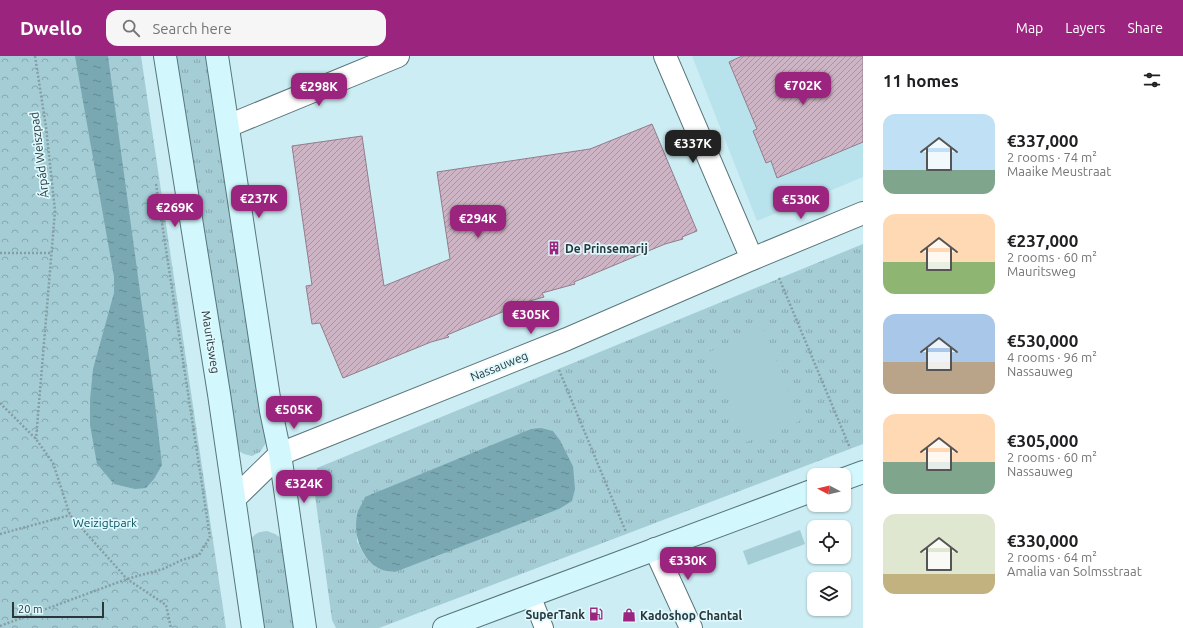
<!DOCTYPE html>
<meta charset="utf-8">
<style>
:root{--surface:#fff;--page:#f6f6f6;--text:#202124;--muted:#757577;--accent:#9b247f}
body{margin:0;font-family:Ubuntu,sans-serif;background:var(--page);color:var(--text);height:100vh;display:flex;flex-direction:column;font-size:15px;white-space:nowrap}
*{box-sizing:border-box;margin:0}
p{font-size:13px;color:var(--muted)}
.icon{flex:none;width:22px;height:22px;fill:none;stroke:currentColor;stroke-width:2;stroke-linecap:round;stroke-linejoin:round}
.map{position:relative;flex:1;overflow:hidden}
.side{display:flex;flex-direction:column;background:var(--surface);width:320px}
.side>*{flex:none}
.needle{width:26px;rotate:277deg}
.controls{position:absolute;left:807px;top:412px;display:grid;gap:8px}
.controls a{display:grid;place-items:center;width:44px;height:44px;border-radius:8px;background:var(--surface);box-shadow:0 1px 3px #0004;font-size:20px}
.scale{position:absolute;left:12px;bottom:10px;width:92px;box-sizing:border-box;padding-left:4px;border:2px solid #2a373a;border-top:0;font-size:11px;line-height:14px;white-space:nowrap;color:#2a373a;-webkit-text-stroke:3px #def9fe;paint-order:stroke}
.price{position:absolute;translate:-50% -34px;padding:0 9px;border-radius:8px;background:var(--accent);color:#fff;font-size:13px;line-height:26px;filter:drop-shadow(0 1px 2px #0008)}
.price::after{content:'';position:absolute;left:50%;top:24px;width:12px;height:9px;margin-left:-6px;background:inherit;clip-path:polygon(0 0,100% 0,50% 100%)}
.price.on{background:#222;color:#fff}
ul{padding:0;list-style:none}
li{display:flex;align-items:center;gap:12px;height:100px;padding:0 20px}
li span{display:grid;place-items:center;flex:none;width:112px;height:80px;border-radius:12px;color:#555}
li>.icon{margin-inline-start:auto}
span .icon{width:48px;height:48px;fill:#fffc;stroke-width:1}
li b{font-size:17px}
h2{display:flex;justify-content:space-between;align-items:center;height:48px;padding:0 20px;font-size:17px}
header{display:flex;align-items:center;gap:24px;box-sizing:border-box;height:56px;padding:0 20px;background:var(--accent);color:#fff}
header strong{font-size:19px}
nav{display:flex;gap:22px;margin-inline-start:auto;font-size:14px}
.search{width:280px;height:36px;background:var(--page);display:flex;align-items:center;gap:10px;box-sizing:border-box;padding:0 14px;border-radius:12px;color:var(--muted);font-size:15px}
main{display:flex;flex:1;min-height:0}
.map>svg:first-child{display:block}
.built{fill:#b9e3ec}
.grass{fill:url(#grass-tufts);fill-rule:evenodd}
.park{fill:url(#park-crowns)}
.pitch{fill:#a4cdd6}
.water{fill:url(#water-ripples)}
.building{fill:url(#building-hatch);stroke:#937c8b}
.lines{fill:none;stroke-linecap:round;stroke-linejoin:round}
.lane-casing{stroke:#58767b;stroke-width:20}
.street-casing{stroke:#58767b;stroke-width:24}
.secondary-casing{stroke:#58767b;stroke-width:24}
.path{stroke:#859ea2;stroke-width:2.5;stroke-dasharray:2 2;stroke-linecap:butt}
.lane{stroke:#fff;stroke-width:18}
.street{stroke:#fff;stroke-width:22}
.secondary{stroke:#d2f8fe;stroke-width:22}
.labels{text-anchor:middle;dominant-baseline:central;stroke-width:3.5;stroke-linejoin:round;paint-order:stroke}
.street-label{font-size:12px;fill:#2a373a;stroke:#def9fe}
.poi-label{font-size:12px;font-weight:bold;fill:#2a373a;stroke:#def9fe;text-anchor:start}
.park-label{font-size:12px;fill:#084f5a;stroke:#def9fe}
</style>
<header>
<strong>Dwello</strong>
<div class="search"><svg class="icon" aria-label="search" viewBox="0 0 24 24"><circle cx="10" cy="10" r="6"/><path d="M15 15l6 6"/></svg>Search here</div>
<nav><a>Map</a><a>Layers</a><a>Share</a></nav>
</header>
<main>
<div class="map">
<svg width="863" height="572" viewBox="0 0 863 572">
<defs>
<pattern id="grass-tufts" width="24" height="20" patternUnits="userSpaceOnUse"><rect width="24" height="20" fill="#a4cdd6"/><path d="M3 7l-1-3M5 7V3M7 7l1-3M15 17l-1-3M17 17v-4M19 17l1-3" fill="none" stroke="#86a7af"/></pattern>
<pattern id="park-crowns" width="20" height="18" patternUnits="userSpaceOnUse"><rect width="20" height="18" fill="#a4cdd6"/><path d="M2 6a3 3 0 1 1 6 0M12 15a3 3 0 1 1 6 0" fill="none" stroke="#86a7af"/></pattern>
<pattern id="water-ripples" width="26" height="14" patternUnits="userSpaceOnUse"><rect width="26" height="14" fill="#79a8b2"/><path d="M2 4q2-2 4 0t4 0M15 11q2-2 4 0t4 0" fill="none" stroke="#638a92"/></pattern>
<pattern id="building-hatch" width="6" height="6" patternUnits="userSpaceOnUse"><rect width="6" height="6" fill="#ceb5c5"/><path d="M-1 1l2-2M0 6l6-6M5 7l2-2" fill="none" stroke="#a794a1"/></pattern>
</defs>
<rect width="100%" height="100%" fill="#ccedf3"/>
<path class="built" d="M692 0H863V121L757 165Z"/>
<g class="grass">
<path d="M172 0H208L264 366 266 387 260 396 252 400 244 398 237 394Z"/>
<path d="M863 188V388L379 572H336L332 564 314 432 317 412ZM553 375 560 384 573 410 395 516 380 513 364 499 357 485V464Z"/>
<path d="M267 475 275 478 281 482 296 572H261L250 484C255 477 259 476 267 475Z"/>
</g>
<path class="park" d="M0 0H141L226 572H0Z"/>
<g class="pitch">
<path d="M763 272 800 365 746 386 709 296Z"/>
<path d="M800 474 805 488 748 509 743 495Z"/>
</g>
<g class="water">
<path d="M75 0H108L153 331 162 409 154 423 146 432 135 433 114 428 97 408 90 369V344L93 313 114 237V221Z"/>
<path d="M541 372 553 375 560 384 573 410 575 433 572 445 559 453 395 516C390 515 384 515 380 513 360 503 352 476 358 455 360 451 363 446 365 441L531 373Z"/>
</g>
<g class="building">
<path d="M742 0H863V86L777 122 771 105 766 107 753 75 757 73 729 6Z"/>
<path d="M652 68 697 175 682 181 683 183 665 188 574 226 575 228 542 237 544 241 512 250V252L447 279 449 281 431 286 343 322 320 267 312 268 306 230 312 229 292 90 362 80 384 230 450 203 437 116 590 93Z"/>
</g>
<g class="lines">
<g class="lane-casing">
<path id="lane" d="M531 539 544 572"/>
</g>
<g class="street-casing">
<g id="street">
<path d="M665 0 752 203"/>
<path d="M228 70 398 0"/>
<path d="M235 442 280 398 567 283 752 203 863 157"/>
<path d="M655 493 691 572"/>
</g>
</g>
<g class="secondary-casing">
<g id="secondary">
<path d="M165 0 219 338 253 572"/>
<path d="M217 0 271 355 280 398 305 572"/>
<path d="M844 423 863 416"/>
<path d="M444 572 814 434"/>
</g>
</g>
<g class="path">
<path d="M35 0 46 71 55 155 36 383"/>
<path d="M156 128 210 481"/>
<path d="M0 197H52"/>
<path d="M779 222 850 392"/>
<path d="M559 314 626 476"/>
<path d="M0 347 36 383 53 407 70 459 127 523 166 549 171 572"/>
<path d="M0 478 70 459"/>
<path d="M0 570 127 523 163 513 182 504 199 499 210 481"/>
</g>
<use href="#lane" class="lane"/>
<use href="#street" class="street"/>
<use href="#secondary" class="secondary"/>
</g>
<defs>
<g id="building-bare" transform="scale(1.08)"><path d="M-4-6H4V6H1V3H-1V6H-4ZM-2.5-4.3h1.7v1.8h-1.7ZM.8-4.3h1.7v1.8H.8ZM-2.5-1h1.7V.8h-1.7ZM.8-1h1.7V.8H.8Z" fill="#9b247f" stroke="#def9fe" stroke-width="2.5" paint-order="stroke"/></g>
<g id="fuel-bare" transform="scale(1.08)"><path d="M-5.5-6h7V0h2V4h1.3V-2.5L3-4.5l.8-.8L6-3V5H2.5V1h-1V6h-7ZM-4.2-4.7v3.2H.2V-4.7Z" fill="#9b247f" stroke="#def9fe" stroke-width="2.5" paint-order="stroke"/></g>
<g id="shop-bare" transform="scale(1.08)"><path d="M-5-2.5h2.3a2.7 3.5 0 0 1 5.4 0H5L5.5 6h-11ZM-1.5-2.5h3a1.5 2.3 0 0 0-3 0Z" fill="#9b247f" stroke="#def9fe" stroke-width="2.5" paint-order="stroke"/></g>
</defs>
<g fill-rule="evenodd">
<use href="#building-bare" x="554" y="192"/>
<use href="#fuel-bare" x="596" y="558"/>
<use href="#shop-bare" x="629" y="559"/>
</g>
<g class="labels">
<g class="street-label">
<text transform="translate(39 99) rotate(-97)">Árpád Weiszpad</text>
<text transform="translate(211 286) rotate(81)">Mauritsweg</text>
<text transform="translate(499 310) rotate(-22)">Nassauweg</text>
</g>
<g class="poi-label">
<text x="565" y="192">De Prinsemarij</text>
<text x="585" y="558" text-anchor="end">SuperTank</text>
<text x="640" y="559">Kadoshop Chantal</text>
</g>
<g class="park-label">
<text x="105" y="466">Weizigtpark</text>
</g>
</g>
</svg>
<div class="controls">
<a><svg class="needle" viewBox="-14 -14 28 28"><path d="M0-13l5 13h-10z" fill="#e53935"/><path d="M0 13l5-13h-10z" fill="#757577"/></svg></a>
<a><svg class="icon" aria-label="locate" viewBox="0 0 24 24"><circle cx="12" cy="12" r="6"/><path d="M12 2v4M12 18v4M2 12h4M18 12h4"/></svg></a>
<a><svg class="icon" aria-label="layers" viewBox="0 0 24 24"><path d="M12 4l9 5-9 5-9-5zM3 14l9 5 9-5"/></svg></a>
</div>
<div class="scale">20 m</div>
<b class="price" style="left:803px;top:50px">€702K</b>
<b class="price" style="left:319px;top:51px">€298K</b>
<b class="price on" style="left:693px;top:108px">€337K</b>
<b class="price" style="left:259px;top:163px">€237K</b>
<b class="price" style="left:801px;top:164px">€530K</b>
<b class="price" style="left:175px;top:172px">€269K</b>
<b class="price" style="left:478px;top:183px">€294K</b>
<b class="price" style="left:531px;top:279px">€305K</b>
<b class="price" style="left:294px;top:374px">€505K</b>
<b class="price" style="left:304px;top:448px">€324K</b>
<b class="price" style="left:688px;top:525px">€330K</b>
</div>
<section class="side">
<h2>11 homes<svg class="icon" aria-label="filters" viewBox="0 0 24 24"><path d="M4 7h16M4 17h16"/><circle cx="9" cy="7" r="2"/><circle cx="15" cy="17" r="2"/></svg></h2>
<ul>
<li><span style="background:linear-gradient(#bfe0f5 70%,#7fa58c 0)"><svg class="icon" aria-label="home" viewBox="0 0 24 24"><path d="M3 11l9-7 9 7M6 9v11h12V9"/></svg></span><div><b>€337,000</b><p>2 rooms · 74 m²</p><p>Maaike Meustraat</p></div></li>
<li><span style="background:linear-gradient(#ffd9b3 60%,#8fb573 0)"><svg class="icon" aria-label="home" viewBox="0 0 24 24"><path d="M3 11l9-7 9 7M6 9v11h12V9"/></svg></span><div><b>€237,000</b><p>2 rooms · 60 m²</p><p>Mauritsweg</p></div></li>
<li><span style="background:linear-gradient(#a9c7e8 60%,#b9a48a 0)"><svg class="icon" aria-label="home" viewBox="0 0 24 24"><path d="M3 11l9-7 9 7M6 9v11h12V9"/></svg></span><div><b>€530,000</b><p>4 rooms · 96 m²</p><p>Nassauweg</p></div></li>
<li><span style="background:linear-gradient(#ffd9b3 60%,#7fa58c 0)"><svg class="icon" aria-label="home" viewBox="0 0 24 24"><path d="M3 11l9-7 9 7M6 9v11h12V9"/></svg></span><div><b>€305,000</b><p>2 rooms · 60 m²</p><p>Nassauweg</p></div></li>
<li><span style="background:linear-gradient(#dfe7d0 75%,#c2b280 0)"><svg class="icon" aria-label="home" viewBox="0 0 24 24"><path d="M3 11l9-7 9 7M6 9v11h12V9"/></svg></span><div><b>€330,000</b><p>2 rooms · 64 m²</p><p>Amalia van Solmsstraat</p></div></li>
</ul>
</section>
</main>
